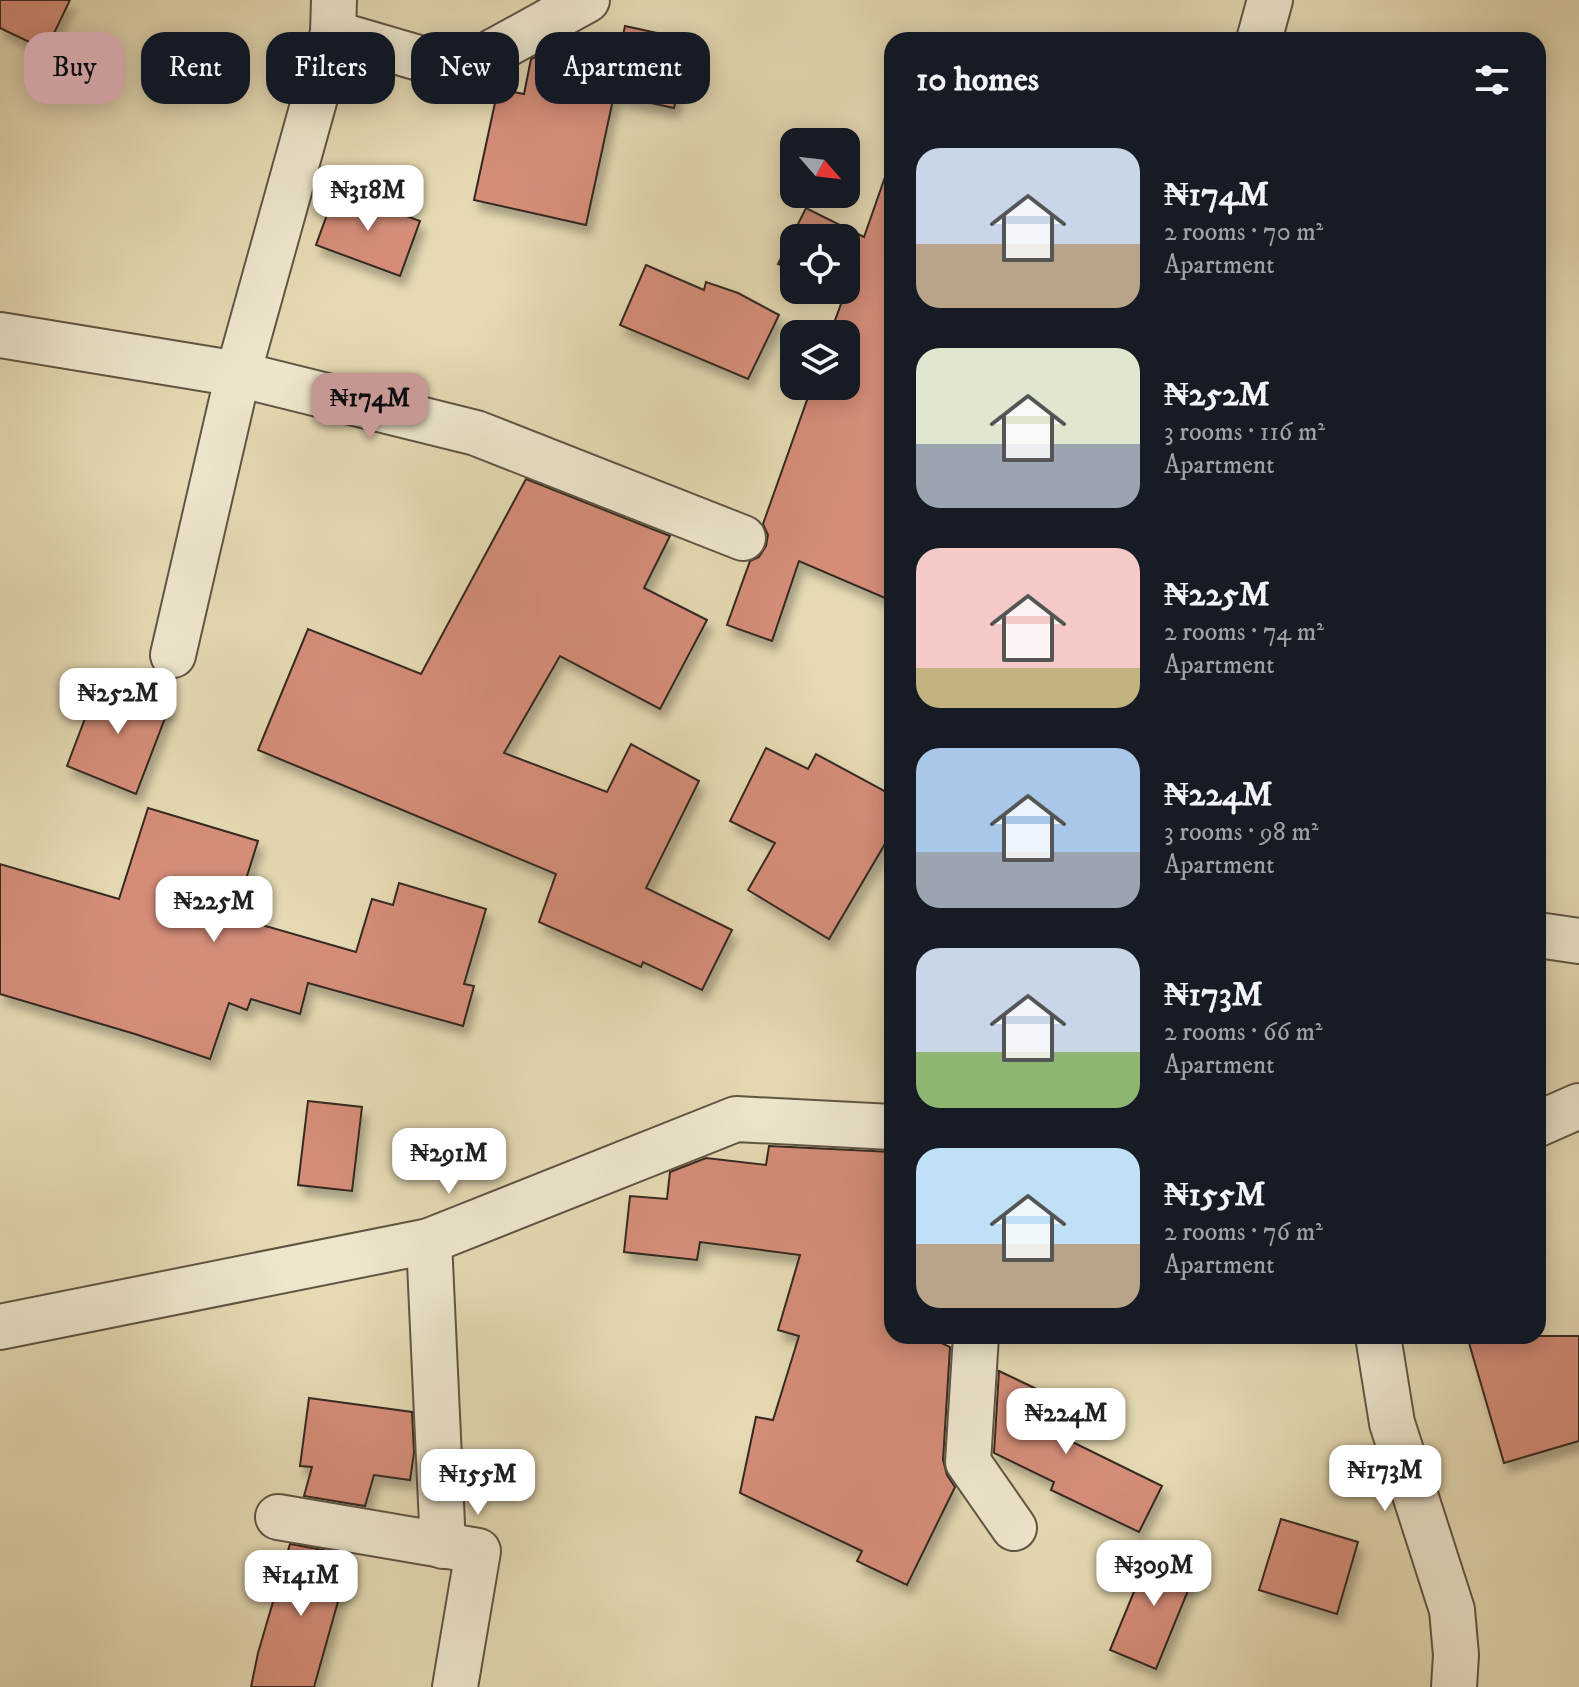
<!DOCTYPE html>
<meta charset="utf-8">
<style>
:root{--surface:#171b24;--page:#242831;--text:#f1f3f6;--muted:#9ea1a6;--accent:#c59692}
body{margin:0;font-family:"IM FELL DW Pica",serif;background:var(--page);color:var(--text);height:100vh;display:flex;flex-direction:column;font-size:30px;white-space:nowrap}
*{box-sizing:border-box;margin:0}
p{font-size:26px;color:var(--muted)}
.icon{flex:none;width:44px;height:44px;fill:none;stroke:currentColor;stroke-width:2;stroke-linecap:round;stroke-linejoin:round}
.map{position:relative;flex:1;overflow:hidden}
.panel{position:absolute;left:884px;top:32px;width:662px;height:1312px;display:flex;flex-direction:column;background:var(--surface);border-radius:24px;box-shadow:0 4px 20px #0003}
.panel>*{flex:none}
.banner{position:absolute;left:24px;top:32px;width:740px;height:72px;display:flex;gap:16px}
.needle{width:52px;rotate:118deg}
.controls{position:absolute;left:780px;top:128px;display:grid;gap:16px}
.controls a{display:grid;place-items:center;width:80px;height:80px;border-radius:16px;background:var(--surface);box-shadow:0 4px 20px #0003;font-size:40px}
.price{position:absolute;translate:-50% -68px;padding:0 18px;border-radius:16px;background:#fff;color:#222;font-size:26px;line-height:52px;filter:drop-shadow(0 2px 4px #0008)}
.price::after{content:'';position:absolute;left:50%;top:48px;width:24px;height:18px;margin-left:-12px;background:inherit;clip-path:polygon(0 0,100% 0,50% 100%)}
.price.current{background:var(--accent);color:#111}
ul{padding:0;list-style:none}
li{display:flex;align-items:center;gap:24px;height:200px;padding:0 32px}
li span{display:grid;place-items:center;flex:none;width:224px;height:160px;border-radius:24px;color:#555}
li>.icon{margin-inline-start:auto}
span .icon{width:96px;height:96px;fill:#fffc;stroke-width:1}
li b{font-size:34px}
h2{display:flex;justify-content:space-between;align-items:center;height:96px;padding:0 32px;font-size:34px}
.pill{padding:0 28px;border-radius:24px;background:var(--surface);box-shadow:0 4px 20px #0003;font-size:28px;line-height:72px}
.pill.current{background:var(--accent);color:#111}
.map>svg:first-child{display:block}
.building{fill:#d58d78;stroke:#352920;stroke-width:2;filter:url(#shadow)}
.lines{fill:none;stroke-linecap:round;stroke-linejoin:round}
.street-casing{stroke:#615545;stroke-width:48}
.street{stroke:#eee7ce;stroke-width:44}
</style>
<div class="map">
<svg width="1579" height="1687" viewBox="0 0 1579 1687">
<defs>
<filter id="shadow"><feDropShadow dx="5" dy="9" stdDeviation="4" flood-color="#0004"/></filter>
</defs>
<rect width="100%" height="100%" fill="#e5dab3"/>
<filter id="stains"><feTurbulence type="fractalNoise" baseFrequency=".0025" numOctaves="4"/><feColorMatrix values="0 0 0 0 .2 0 0 0 0 .09 0 0 0 0 .02 0 0 0 .5 -.17"/></filter>
<radialGradient id="worn" r=".72"><stop offset=".6" stop-color="#630" stop-opacity="0"/><stop offset="1" stop-color="#630" stop-opacity=".3"/></radialGradient>
<g class="building">
<path d="M0 0H70L46 50 0 28Z"/>
<path d="M625 26 689 40 674 108 614 95 586 225 474 200 498 89 524 94 531 59 538 56 615 73Z"/>
<path d="M885 177 892 178V601L799 561 772 641 727 625 750 561 759 557 766 546 768 535 763 524 812 386H846V334H830L845 293 838 290H846V238H794V271L778 264 806 208 864 237Z"/>
<path d="M336 190 420 221 400 276 316 245Z"/>
<path d="M646 265 704 290 706 282 738 293 779 315 748 379 620 325Z"/>
<path d="M526 479 670 536 644 588 707 620 660 709 560 656 504 753 607 792 631 744 699 781 646 888 732 930 702 990 643 962 641 967 539 922 556 874 258 750 308 629 421 674Z"/>
<path d="M100 679 170 705 136 794 67 766Z"/>
<path d="M766 748 808 769 816 754 892 795V832L829 939 748 890 775 843 730 821Z"/>
<path d="M148 808 258 841 234 917 356 952 372 899 393 905 399 883 486 909 464 984 474 986 463 1026 308 983 300 1014 251 999 247 1010 229 1003 210 1059 135 1034 0 994V864L119 899Z"/>
<path d="M308 1101 362 1107 352 1191 298 1185Z"/>
<path d="M769 1146 892 1152V1336H927L950 1347 943 1460 947 1475 955 1487 907 1585 857 1561 862 1551 740 1493 756 1417 773 1420 799 1336 778 1330 800 1255 700 1242 697 1260 624 1252 630 1196 667 1199 670 1172 706 1158 766 1165Z"/>
<path d="M1467 1336H1579V1441L1504 1463Z"/>
<path d="M999 1371 1068 1404 1054 1433 1162 1486 1139 1532 1051 1490 1054 1482 994 1453Z"/>
<path d="M309 1398 412 1412 414 1453 410 1480 374 1475 365 1506 304 1496 312 1467 300 1466Z"/>
<path d="M1281 1519 1358 1542 1337 1614 1259 1590Z"/>
<path d="M290 1544 351 1555 314 1687H251L258 1653Z"/>
<path d="M1152 1548 1198 1566 1156 1669 1110 1650Z"/>
</g>
<g class="lines">
<g class="street-casing">
<g id="street">
<path d="M333 33 460 70 587 0"/>
<path d="M1259 40 1270 0"/>
<path d="M0 335 238 374 476 433 743 538"/>
<path d="M173 655 238 374 333 33 334 0"/>
<path d="M1538 935 1579 941"/>
<path d="M1538 1124 1579 1106"/>
<path d="M429 1241 443 1546"/>
<path d="M0 1327 429 1241 736 1119 892 1127"/>
<path d="M976 1336 968 1462 1014 1528"/>
<path d="M1378 1336 1392 1423 1452 1610 1456 1655 1454 1687"/>
<path d="M278 1517 478 1551 455 1687"/>
</g>
</g>
<use href="#street" class="street"/>
</g>
<rect width="100%" height="100%" filter="url(#stains)"/>
<rect width="100%" height="100%" fill="url(#worn)"/>
</svg>
<div class="controls">
<a><svg class="needle" viewBox="-14 -14 28 28"><path d="M0-13l5 13h-10z" fill="#e53935"/><path d="M0 13l5-13h-10z" fill="#9ea1a6"/></svg></a>
<a><svg class="icon" aria-label="locate" viewBox="0 0 24 24"><circle cx="12" cy="12" r="6"/><path d="M12 2v4M12 18v4M2 12h4M18 12h4"/></svg></a>
<a><svg class="icon" aria-label="layers" viewBox="0 0 24 24"><path d="M12 4l9 5-9 5-9-5zM3 14l9 5 9-5"/></svg></a>
</div>
<b class="price" style="left:368px;top:233px">₦318M</b>
<b class="price current" style="left:370px;top:441px">₦174M</b>
<b class="price" style="left:118px;top:736px">₦252M</b>
<b class="price" style="left:214px;top:944px">₦225M</b>
<b class="price" style="left:449px;top:1196px">₦291M</b>
<b class="price" style="left:1066px;top:1456px">₦224M</b>
<b class="price" style="left:1385px;top:1513px">₦173M</b>
<b class="price" style="left:478px;top:1517px">₦155M</b>
<b class="price" style="left:1154px;top:1608px">₦309M</b>
<b class="price" style="left:301px;top:1618px">₦141M</b>
<div class="banner">
<a class="pill current">Buy</a>
<a class="pill">Rent</a>
<a class="pill">Filters</a>
<a class="pill">New</a>
<a class="pill">Apartment</a>
</div>
<section class="panel">
<h2>10 homes<svg class="icon" aria-label="filters" viewBox="0 0 24 24"><path d="M4 7h16M4 17h16"/><circle cx="9" cy="7" r="2"/><circle cx="15" cy="17" r="2"/></svg></h2>
<ul>
<li><span style="background:linear-gradient(#c9d6e8 60%,#b9a48a 0)"><svg class="icon" aria-label="home" viewBox="0 0 24 24"><path d="M3 11l9-7 9 7M6 9v11h12V9"/></svg></span><div><b>₦174M</b><p>2 rooms · 70 m²</p><p>Apartment</p></div></li>
<li><span style="background:linear-gradient(#dfe7d0 60%,#9aa5b1 0)"><svg class="icon" aria-label="home" viewBox="0 0 24 24"><path d="M3 11l9-7 9 7M6 9v11h12V9"/></svg></span><div><b>₦252M</b><p>3 rooms · 116 m²</p><p>Apartment</p></div></li>
<li><span style="background:linear-gradient(#f6c9c9 75%,#c2b280 0)"><svg class="icon" aria-label="home" viewBox="0 0 24 24"><path d="M3 11l9-7 9 7M6 9v11h12V9"/></svg></span><div><b>₦225M</b><p>2 rooms · 74 m²</p><p>Apartment</p></div></li>
<li><span style="background:linear-gradient(#a9c7e8 65%,#9aa5b1 0)"><svg class="icon" aria-label="home" viewBox="0 0 24 24"><path d="M3 11l9-7 9 7M6 9v11h12V9"/></svg></span><div><b>₦224M</b><p>3 rooms · 98 m²</p><p>Apartment</p></div></li>
<li><span style="background:linear-gradient(#c9d6e8 65%,#8fb573 0)"><svg class="icon" aria-label="home" viewBox="0 0 24 24"><path d="M3 11l9-7 9 7M6 9v11h12V9"/></svg></span><div><b>₦173M</b><p>2 rooms · 66 m²</p><p>Apartment</p></div></li>
<li><span style="background:linear-gradient(#bfe0f5 60%,#b9a48a 0)"><svg class="icon" aria-label="home" viewBox="0 0 24 24"><path d="M3 11l9-7 9 7M6 9v11h12V9"/></svg></span><div><b>₦155M</b><p>2 rooms · 76 m²</p><p>Apartment</p></div></li>
</ul>
</section>
</div>
